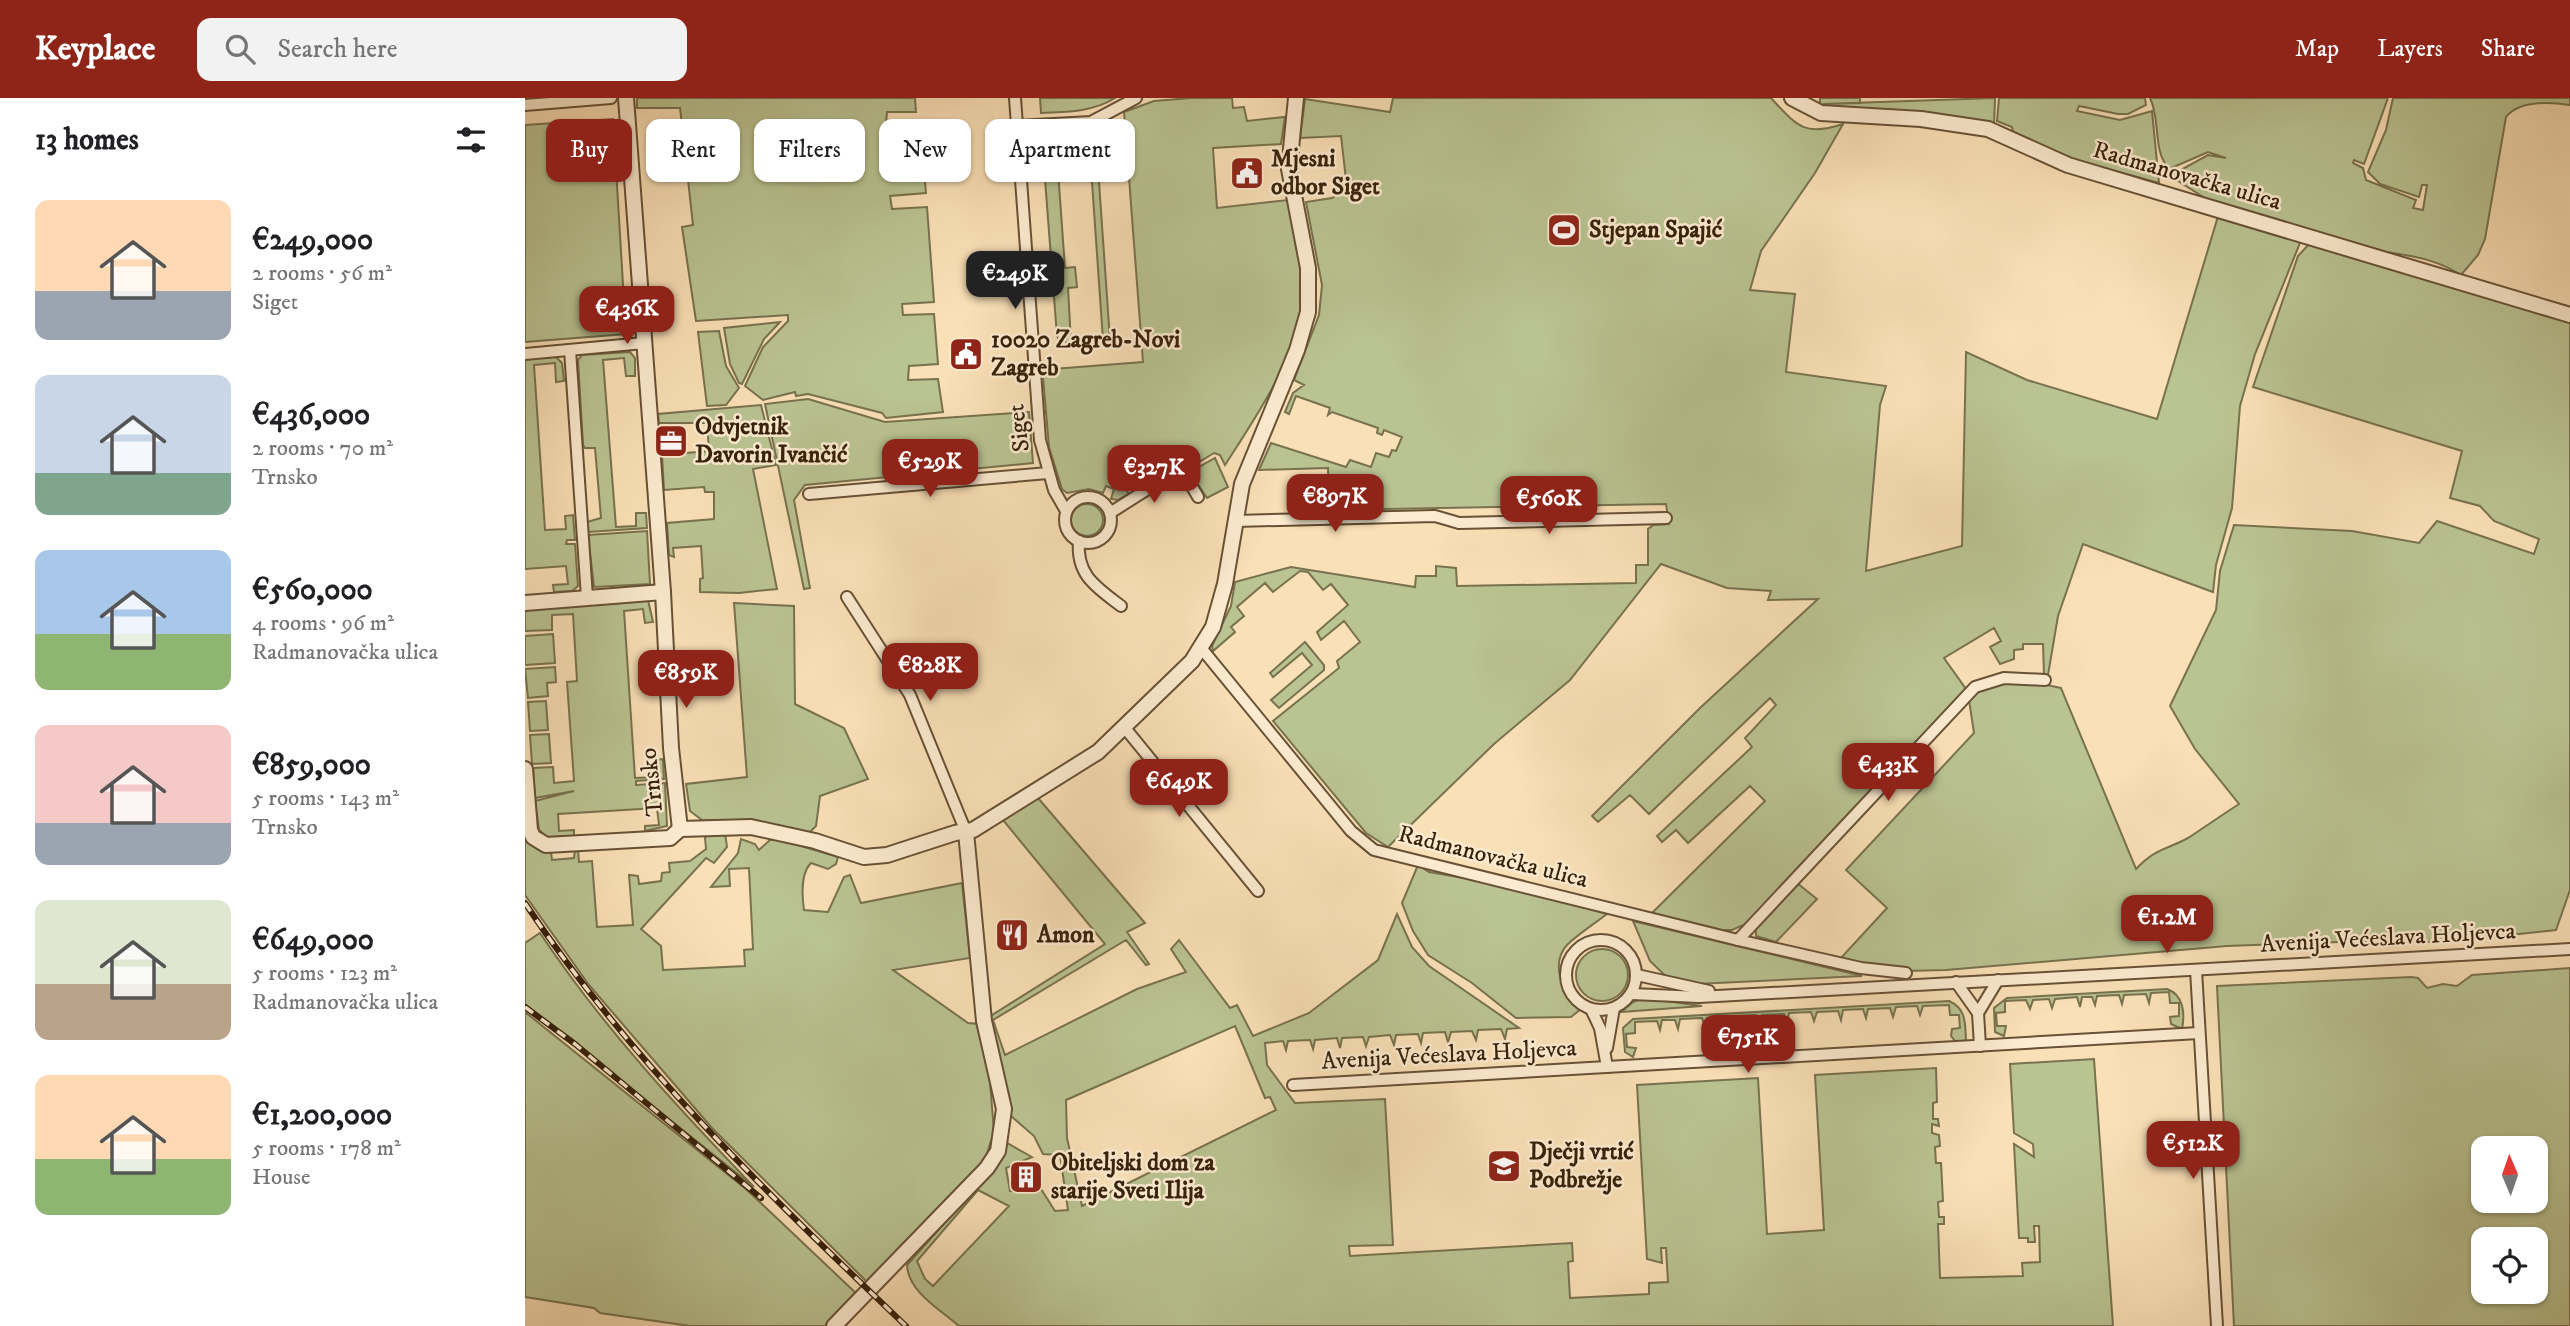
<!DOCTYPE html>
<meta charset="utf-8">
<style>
:root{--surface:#fff;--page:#f2f2f2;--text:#202124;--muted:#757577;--accent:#8f2418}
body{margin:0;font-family:"IM FELL DW Pica",serif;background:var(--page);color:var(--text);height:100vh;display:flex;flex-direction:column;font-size:26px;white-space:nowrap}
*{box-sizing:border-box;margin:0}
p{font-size:23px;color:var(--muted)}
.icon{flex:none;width:38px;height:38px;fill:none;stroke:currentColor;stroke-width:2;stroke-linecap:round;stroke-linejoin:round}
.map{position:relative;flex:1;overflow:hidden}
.details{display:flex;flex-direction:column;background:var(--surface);width:525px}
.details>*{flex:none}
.hud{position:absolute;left:21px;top:21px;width:665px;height:63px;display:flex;gap:14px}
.needle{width:46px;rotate:358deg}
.controls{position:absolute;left:1946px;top:1038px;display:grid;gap:14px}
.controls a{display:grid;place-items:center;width:77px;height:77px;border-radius:14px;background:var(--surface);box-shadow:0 2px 5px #0004;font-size:35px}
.price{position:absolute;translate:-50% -60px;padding:0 16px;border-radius:14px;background:var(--accent);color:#fff;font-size:23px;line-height:46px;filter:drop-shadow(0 2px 4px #0008)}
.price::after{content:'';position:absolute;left:50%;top:42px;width:21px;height:16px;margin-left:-10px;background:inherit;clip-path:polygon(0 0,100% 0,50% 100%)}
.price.active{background:#222;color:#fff}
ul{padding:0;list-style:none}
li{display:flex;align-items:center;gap:21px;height:175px;padding:0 35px}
li span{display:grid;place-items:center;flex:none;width:196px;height:140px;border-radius:14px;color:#555}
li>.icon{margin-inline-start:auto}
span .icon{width:84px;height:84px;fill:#fffc;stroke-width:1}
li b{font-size:30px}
h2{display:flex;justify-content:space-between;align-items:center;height:84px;padding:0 35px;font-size:30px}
.pill{padding:0 24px;border-radius:14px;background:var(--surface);box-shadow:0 2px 5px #0004;font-size:24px;line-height:63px}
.pill.active{background:var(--accent);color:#fff}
header{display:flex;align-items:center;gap:42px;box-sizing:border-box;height:98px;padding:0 35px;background:var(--accent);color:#fff}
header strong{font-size:33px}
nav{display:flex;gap:38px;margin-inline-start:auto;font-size:24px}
.search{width:490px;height:63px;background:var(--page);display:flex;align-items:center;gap:18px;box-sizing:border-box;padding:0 24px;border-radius:14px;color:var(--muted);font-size:26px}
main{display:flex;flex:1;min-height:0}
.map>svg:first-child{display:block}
.green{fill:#bac392;stroke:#78724e;stroke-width:2;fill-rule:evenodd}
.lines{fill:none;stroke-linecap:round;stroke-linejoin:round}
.minor-casing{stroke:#685135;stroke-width:14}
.tertiary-casing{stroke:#685135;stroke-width:18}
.minor{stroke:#fcebd0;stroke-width:10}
.tertiary{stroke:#fcebd0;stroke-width:14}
.rail-casing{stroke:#37210a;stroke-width:6}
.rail{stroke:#fcebd0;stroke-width:3.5;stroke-dasharray:10;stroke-linecap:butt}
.labels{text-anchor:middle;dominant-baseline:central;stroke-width:5;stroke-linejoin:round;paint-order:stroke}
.poi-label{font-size:24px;font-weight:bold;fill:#37210a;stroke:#fcebd0;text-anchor:start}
.street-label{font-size:24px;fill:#37210a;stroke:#fcebd0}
</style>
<header>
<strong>Keyplace</strong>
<div class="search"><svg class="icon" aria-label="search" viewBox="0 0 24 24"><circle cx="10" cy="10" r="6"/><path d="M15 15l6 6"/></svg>Search here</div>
<nav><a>Map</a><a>Layers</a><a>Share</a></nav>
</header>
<main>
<section class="details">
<h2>13 homes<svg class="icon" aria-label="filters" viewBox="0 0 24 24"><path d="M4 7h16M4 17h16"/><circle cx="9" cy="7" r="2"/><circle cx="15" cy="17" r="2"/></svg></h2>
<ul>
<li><span style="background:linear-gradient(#ffd9b3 65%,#9aa5b1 0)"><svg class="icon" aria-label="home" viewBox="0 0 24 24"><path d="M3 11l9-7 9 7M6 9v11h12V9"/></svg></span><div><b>€249,000</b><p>2 rooms · 56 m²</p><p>Siget</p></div></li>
<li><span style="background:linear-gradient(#c9d6e8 70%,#7fa58c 0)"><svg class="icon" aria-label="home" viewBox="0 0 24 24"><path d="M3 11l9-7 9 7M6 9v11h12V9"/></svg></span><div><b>€436,000</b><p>2 rooms · 70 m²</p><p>Trnsko</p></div></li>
<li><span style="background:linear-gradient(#a9c7e8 60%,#8fb573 0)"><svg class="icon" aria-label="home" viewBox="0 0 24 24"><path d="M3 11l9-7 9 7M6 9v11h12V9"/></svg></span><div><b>€560,000</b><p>4 rooms · 96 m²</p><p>Radmanovačka ulica</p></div></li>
<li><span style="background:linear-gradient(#f6c9c9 70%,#9aa5b1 0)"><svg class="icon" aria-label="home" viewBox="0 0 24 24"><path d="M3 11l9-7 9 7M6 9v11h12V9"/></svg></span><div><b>€859,000</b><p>5 rooms · 143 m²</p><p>Trnsko</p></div></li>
<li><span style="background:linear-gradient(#dfe7d0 60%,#b9a48a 0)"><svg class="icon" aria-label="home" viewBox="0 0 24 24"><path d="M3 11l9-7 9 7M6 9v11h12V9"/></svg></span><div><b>€649,000</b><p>5 rooms · 123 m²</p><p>Radmanovačka ulica</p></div></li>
<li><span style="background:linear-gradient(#ffd9b3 60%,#8fb573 0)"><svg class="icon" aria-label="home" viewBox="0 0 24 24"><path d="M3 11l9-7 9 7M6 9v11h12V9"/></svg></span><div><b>€1,200,000</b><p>5 rooms · 178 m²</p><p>House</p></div></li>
</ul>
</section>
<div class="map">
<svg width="2045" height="1228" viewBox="0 0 2045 1228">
<rect width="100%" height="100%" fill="#fae0b7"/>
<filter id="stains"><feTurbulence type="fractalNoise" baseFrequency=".00286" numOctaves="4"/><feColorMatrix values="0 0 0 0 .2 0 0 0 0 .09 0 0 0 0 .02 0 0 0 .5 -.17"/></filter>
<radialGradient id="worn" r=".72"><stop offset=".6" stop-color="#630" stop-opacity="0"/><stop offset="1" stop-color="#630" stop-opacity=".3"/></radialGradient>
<g class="green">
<path d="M112 0H390L391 14H362L361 26 395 25 401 95 365 98 367 111 402 109 409 204 377 206 378 217 409 216 413 266 384 268 383 282 413 281 418 314 361 320 357 315 283 296 271 298 270 294 238 302 220 288 238 249 263 223V217L171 223 157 129 168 127 155 10H112Z"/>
<path d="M515 0H590C568 14 541 14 516 15Z"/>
<path d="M666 0H707L708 10 719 9 722 23 760 19 756 46 688 50 692 110 763 102C769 131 778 162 778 192 778 252 732 317 700 367L695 357 689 355 663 371 652 355 600 390 604 396 593 402 586 401 589 391 581 388 578 395 564 391 542 395 537 391 524 349 518 279 528 271 618 264 599 14 629 3Z"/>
<path d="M868 0H1246C1272 28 1279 39 1318 26L1290 75 1236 153 1225 192 1270 196 1261 274 1361 288 1355 307 1341 473 1437 448 1441 254 1502 282 1632 321 1694 115 1777 140 1730 256 1715 308 1707 410 1691 467 1688 494 1558 446 1533 518 1523 577H1519L1518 546H1498V551L1489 552V561L1475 566 1465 549 1476 543 1469 530 1419 560 1441 591 1434 599 1223 825 1207 832H1197L1127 815 1240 703 1225 688 1163 745 1151 732 1137 744 1132 738 1227 649 1220 640 1251 607 1245 600 1124 716 1105 697 1073 724 1067 718 1175 610 1293 501 1243 502 1246 493 1202 490 1136 466 1045 582 969 646 863 749 841 735 748 623 814 570 812 563 835 544 819 523 796 542 792 534 823 507 806 486 798 492 783 474 775 473 748 494 740 485 712 509 719 518 706 529 710 534 688 553 687 548 706 508 710 484 766 469 890 489 891 478H911V468L931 470 932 488 1111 485V467H1123V431L1128 427 1144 426 1141 406 804 412 803 370 734 372 746 345 821 369 825 362 846 369 851 355 864 359 867 352 871 353 877 339 859 332 857 337 852 335 853 330 807 314 803 317 805 310 771 298 764 316 760 314 768 295 779 287 769 282 794 217 797 187 781 104 807 100 822 90 816 38 775 40 780 1 865 14Z"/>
<path d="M1295 0H1335V5L1298 6 1470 0 1469 28 1295 9Z"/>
<path d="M1474 0H1620L1621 7 1603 16H1593L1554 8 1552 13 1595 22 1627 13 1634 85 1540 59 1488 34 1487 29 1472 23Z"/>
<path d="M1625 0H1863L1839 66 1829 62 1828 65 1838 70 1841 82 1891 102 1888 110 1898 112 1902 87H1897L1894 99 1855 86 1843 74 1861 32 1868 0H2045V7C2025 4 1995 2 1981 19L1960 141 1953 157 1936 177C1913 162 1889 158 1861 154L1683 102 1650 81V75L1683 57 1701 60 1683 54 1644 71C1627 52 1636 22 1625 0Z"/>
<path d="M88 21 101 236 0 244V27Z"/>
<path d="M564 41H571L585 242H578Z"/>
<path d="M521 45H531L540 170 550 169 552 189 543 190 546 244H535L532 238 518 55Z"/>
<path d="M1786 144 2045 223V792L2031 832 1922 844 1841 843 1702 848 1421 872 1380 873 1314 862 1362 810 1321 772 1449 635 1444 602C1465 578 1508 583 1536 590L1611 771C1631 750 1641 752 1663 740 1680 729 1697 717 1714 706L1670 651 1645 608 1691 512 1695 473 1709 427 1827 433 1894 445 1912 423 2009 456 2014 441 1969 423 1955 408 1925 400 1937 353 1728 289 1773 158Z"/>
<path d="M255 224 239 241 217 286 214 285 205 266 199 230Z"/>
<path d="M194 233 201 268 214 290 201 307 182 308 173 234Z"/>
<path d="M105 254 110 260V278H101L99 260 78 262 91 429 111 428V415H121L122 430 63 434 62 424 76 420 70 350H60L58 347 53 262 57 257Z"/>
<path d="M31 259 37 265 39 283 31 284 30 265 9 267 20 432 41 431 40 418 48 417 50 442H42L41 446H50L53 488 47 493 29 494 28 487 43 486 41 468 0 471V261Z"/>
<path d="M283 301 360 324 504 314 508 365 280 387 269 402 285 490 279 491 240 306Z"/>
<path d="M236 307 251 367 228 371 252 491 214 495 175 494V481L178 480 176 448 148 450 149 459 144 457 142 425 189 421V394H180L179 389 139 392 137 357 184 353 182 325H134L133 316Z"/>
<path d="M690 360 703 389 682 400 665 374Z"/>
<circle cx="562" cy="422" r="16"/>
<path d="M122 433 125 486 69 489 63 437Z"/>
<path d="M123 502 128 524 120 525 118 511 99 513 110 680 130 679 129 662 138 661 139 681 111 683V687L140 685 142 728 120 733V728L134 727 132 710 33 716 34 733 49 732V738L22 739 14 732 10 703 49 693 10 700 8 670 28 669 29 685 49 683 42 584 52 583 48 516 27 517V532L0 533V509Z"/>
<path d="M209 505 269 508 270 606 319 630 343 681 295 698 291 728 283 736 230 723 177 722 165 713 161 686 222 679Z"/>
<path d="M28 536 30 565 0 567V538Z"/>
<path d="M780 544 799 567V572L754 610 746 602 787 567 777 555 748 579 745 575Z"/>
<path d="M30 569 31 584 22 585 23 598 3 600 0 571Z"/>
<path d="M21 603 23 632 5 633 3 604Z"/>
<path d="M24 636 26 665 7 666 5 637Z"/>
<path d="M513 700 620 825 602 834 624 866 621 867 601 842 468 922 480 957 612 891 661 874 646 851 654 842 705 910 712 907 728 938 784 915 853 862 872 816 887 849 904 868 994 930 982 931 980 941 976 931 953 932 951 942 947 933 926 934 923 944 920 934 898 935 896 945 893 936 871 937 869 947 865 937 844 939 841 948 838 939 817 940 815 950 812 940 790 942 788 951 785 942 763 943 761 952 758 943 740 945 742 967 770 1005 860 1001 868 1147 824 1148 825 1158 1047 1145 1048 1163 1043 1164 1045 1200 1124 1196V1185L1143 1184 1141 1150H1136L1137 1165 1122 1161 1112 987 1233 980 1242 1136 1299 1132 1290 977 1411 970 1412 1004 1408 1005V1021H1413L1414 1028 1407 1026V1035L1414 1037 1415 1048 1410 1049 1411 1065H1416L1418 1103 1413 1104 1414 1119H1419V1126H1413L1415 1180 1498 1178 1497 1165 1515 1164 1514 1128H1509L1510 1144H1503V1140H1494L1489 1046 1509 1059 1508 1046 1489 1035 1485 966 1569 961 1588 1228H434C416 1212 383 1194 382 1167L471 1068 482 1045 507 1059 481 1070 485 1093 516 1091 530 1113 543 1112 535 1057 518 1056 509 1038 486 1018 464 919 580 846 478 722ZM710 928 740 1000 745 999 751 1012 557 1108 542 1040 541 1002ZM453 1092 484 1108 408 1188 400 1181 392 1163Z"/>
<path d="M0 733 26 754 27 762 49 760 50 751 53 752 54 764 67 763 72 829 108 827 104 777 113 778 114 786 136 783 137 775 145 774 144 765 165 763 181 751 180 740 185 735H200L202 749 189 765 181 760 116 831 136 848 138 872 220 868 219 852 228 851 224 770 204 771 205 788 186 789 213 755 216 741 230 746 234 752 245 742 253 741 313 759 311 766 303 771 286 765C275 776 277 798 279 812L303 814 319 779 325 777 336 805 437 785 445 860 368 872 443 925 454 926 463 961 469 1033 460 1062 344 1186 187 1030 64 887 0 797Z"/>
<path d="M893 767 904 774 991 789 1082 816C1069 826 1053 836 1042 847 1024 867 1039 897 1056 911L1046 919 991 920 947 885 903 857 888 833 877 805Z"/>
<path d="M1272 785 1292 801 1251 844 1231 838V829Z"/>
<path d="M1108 823 1337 878 1150 887 1125 863Z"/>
<path d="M15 835C77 928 152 1009 229 1089L0 906V845Z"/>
<circle cx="1077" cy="877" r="26"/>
<path d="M2045 870V1228H1709L1692 888 1886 879 1893 880 1902 890 1918 886 1932 888 1947 877ZM1958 1050H2011V1102H1958ZM1958 1141H2011V1194H1958Z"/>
<path d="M1642 891C1659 897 1660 916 1657 931L1646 926 1645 919 1654 918V905H1645L1644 894 1626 895 1624 905 1621 896 1599 897 1597 906 1594 897 1572 898 1570 907 1567 899H1557L1555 909 1552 899 1530 901 1527 910 1524 901 1508 902 1505 911 1501 902 1480 903V914L1471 915 1472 928H1481L1479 938 1470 934 1469 910 1482 900Z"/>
<path d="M1119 900 1177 908 1096 914 1108 904Z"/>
<path d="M1424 903C1442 911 1440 926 1441 943H1430L1426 938 1427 931 1435 930 1434 917H1425L1424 907 1398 908 1395 917 1392 908 1371 909 1368 919 1365 910 1343 911 1341 920 1338 911 1318 912 1316 922 1313 913 1292 914 1289 923 1286 914 1264 915 1262 925 1259 916 1237 917 1235 926 1231 917 1210 918 1207 928 1204 919 1182 920 1180 929 1177 920 1155 921 1153 931 1150 922H1137L1135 932 1132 923 1110 924V935L1101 936 1102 949 1111 950 1108 959 1100 954 1098 930 1108 921Z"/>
<path d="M0 914 222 1092 333 1197 303 1228H165L75 1215 69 1210 0 1199Z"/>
</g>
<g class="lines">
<g class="minor-casing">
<g id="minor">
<path d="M490 0 515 342 529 392 541 413"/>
<path d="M0 7 86 0"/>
<path d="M492 28 566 24 611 0"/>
<path d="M45 252 62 499"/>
<path d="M0 256 119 245"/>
<path d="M284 396 523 375"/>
<circle cx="563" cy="422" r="23"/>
<path d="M585 415 656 370 673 399"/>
<path d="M710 423 910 418 934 425 1141 420"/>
<path d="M554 443C551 477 571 489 596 508"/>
<path d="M322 499 385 597 441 734"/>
<path d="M677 551 826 733 849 752 1213 842 1336 870 1381 875"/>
<path d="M600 630 733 793"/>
<circle cx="1076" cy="877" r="35"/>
<path d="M1213 842 1450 589 1479 580 1520 582"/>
<path d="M1671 872 1692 1228"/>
<path d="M1112 877 1184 893"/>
<path d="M1431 884 1453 915 1455 948"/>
<path d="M1107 896 1174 899 2045 851"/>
<path d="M1066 911 1075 930 1082 969"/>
<path d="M1453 915 1473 882"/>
<path d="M1082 950 1089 910"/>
<path d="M768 987 1674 935"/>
</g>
</g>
<g class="tertiary-casing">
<g id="tertiary">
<path d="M101 0 138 494 146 650 155 731"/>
<path d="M1267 0 1296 15 1396 21 1463 31 1543 67 2045 217"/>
<path d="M0 505 138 494"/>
<path d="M0 671 5 732 8 739 21 747 145 740 155 731"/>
<path d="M155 731 226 729 290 743 339 759 362 757 430 735 448 732 573 654 667 563 688 529 700 486 717 386 772 252 783 214V170L764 71 771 0"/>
<path d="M309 1228 462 1070 473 1053 479 1011 459 923 441 734"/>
</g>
</g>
<use href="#minor" class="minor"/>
<use href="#tertiary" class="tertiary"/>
<g class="rail-casing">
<g id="rail">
<path d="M0 805C107 966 242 1095 381 1228"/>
<path d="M0 909 50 946 236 1100"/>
</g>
</g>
<use href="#rail" class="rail"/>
</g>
<defs>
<g id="civic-square" transform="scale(1.75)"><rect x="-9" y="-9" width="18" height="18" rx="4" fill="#8f2418" stroke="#fcebd0"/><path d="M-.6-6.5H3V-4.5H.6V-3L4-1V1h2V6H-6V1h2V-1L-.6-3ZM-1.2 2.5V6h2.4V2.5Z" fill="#fff"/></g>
<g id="stadium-square" transform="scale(1.75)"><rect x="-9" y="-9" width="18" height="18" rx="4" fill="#8f2418" stroke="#fcebd0"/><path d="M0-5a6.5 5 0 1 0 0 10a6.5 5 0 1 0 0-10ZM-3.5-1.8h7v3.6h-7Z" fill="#fff"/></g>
<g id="office-square" transform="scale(1.75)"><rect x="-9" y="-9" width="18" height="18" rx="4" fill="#8f2418" stroke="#fcebd0"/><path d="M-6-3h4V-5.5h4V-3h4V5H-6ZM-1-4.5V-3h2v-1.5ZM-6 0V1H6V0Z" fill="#fff"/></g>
<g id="restaurant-square" transform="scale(1.75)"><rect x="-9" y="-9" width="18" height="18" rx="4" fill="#8f2418" stroke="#fcebd0"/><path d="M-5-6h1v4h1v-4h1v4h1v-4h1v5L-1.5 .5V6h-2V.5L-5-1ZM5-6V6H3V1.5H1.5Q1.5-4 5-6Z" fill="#fff"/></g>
<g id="school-square" transform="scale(1.75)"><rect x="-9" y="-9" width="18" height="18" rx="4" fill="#8f2418" stroke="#fcebd0"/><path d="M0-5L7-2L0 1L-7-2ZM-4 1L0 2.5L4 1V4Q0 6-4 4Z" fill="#fff"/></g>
<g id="building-square" transform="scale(1.75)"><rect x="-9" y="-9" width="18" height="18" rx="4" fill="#8f2418" stroke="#fcebd0"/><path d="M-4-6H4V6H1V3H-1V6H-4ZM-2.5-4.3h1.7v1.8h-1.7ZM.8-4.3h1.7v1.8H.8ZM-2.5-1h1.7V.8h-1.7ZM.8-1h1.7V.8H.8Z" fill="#fff"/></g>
</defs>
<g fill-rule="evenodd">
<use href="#civic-square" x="722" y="75"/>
<use href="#stadium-square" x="1039" y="132"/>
<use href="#civic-square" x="441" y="256"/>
<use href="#office-square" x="146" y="343"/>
<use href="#restaurant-square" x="487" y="837"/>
<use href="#school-square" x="979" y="1068"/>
<use href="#building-square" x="501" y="1079"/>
</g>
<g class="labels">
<g class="poi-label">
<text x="746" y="61">Mjesni<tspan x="746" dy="28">odbor Siget</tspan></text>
<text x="1064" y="132">Stjepan Spajić</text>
<text x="466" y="242">10020 Zagreb-Novi<tspan x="466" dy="28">Zagreb</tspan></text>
<text x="170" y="329">Odvjetnik<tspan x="170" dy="28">Davorin Ivančić</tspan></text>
<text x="512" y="837">Amon</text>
<text x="1004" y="1054">Dječji vrtić<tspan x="1004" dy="28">Podbrežje</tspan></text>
<text x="526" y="1065">Obiteljski dom za<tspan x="526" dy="28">starije Sveti Ilija</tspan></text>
</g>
<g class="street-label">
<text transform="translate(1662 78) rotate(16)">Radmanovačka ulica</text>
<text transform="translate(494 330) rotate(-97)">Siget</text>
<text transform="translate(127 684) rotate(-96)">Trnsko</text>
<text transform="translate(968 759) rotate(14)">Radmanovačka ulica</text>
<text transform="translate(1863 840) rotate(-3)">Avenija Većeslava Holjevca</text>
<text transform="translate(924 957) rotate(-3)">Avenija Većeslava Holjevca</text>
</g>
</g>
<rect width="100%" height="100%" filter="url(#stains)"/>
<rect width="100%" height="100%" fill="url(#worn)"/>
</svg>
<div class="controls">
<a><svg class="needle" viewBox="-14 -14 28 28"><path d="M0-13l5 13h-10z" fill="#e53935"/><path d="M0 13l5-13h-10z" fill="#757577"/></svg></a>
<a><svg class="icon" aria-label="locate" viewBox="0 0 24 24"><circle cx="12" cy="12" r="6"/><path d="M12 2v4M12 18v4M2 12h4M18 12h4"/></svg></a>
</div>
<b class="price active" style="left:490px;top:213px">€249K</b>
<b class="price" style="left:102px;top:248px">€436K</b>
<b class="price" style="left:405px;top:401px">€529K</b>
<b class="price" style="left:629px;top:407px">€327K</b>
<b class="price" style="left:810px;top:436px">€897K</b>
<b class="price" style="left:1024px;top:438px">€560K</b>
<b class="price" style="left:405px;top:605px">€828K</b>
<b class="price" style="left:161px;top:612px">€859K</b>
<b class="price" style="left:1363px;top:705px">€433K</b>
<b class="price" style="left:654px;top:721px">€649K</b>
<b class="price" style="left:1642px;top:857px">€1.2M</b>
<b class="price" style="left:1223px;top:977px">€751K</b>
<b class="price" style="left:1668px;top:1083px">€512K</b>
<div class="hud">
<a class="pill active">Buy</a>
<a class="pill">Rent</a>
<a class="pill">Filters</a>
<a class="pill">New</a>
<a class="pill">Apartment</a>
</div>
</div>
</main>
